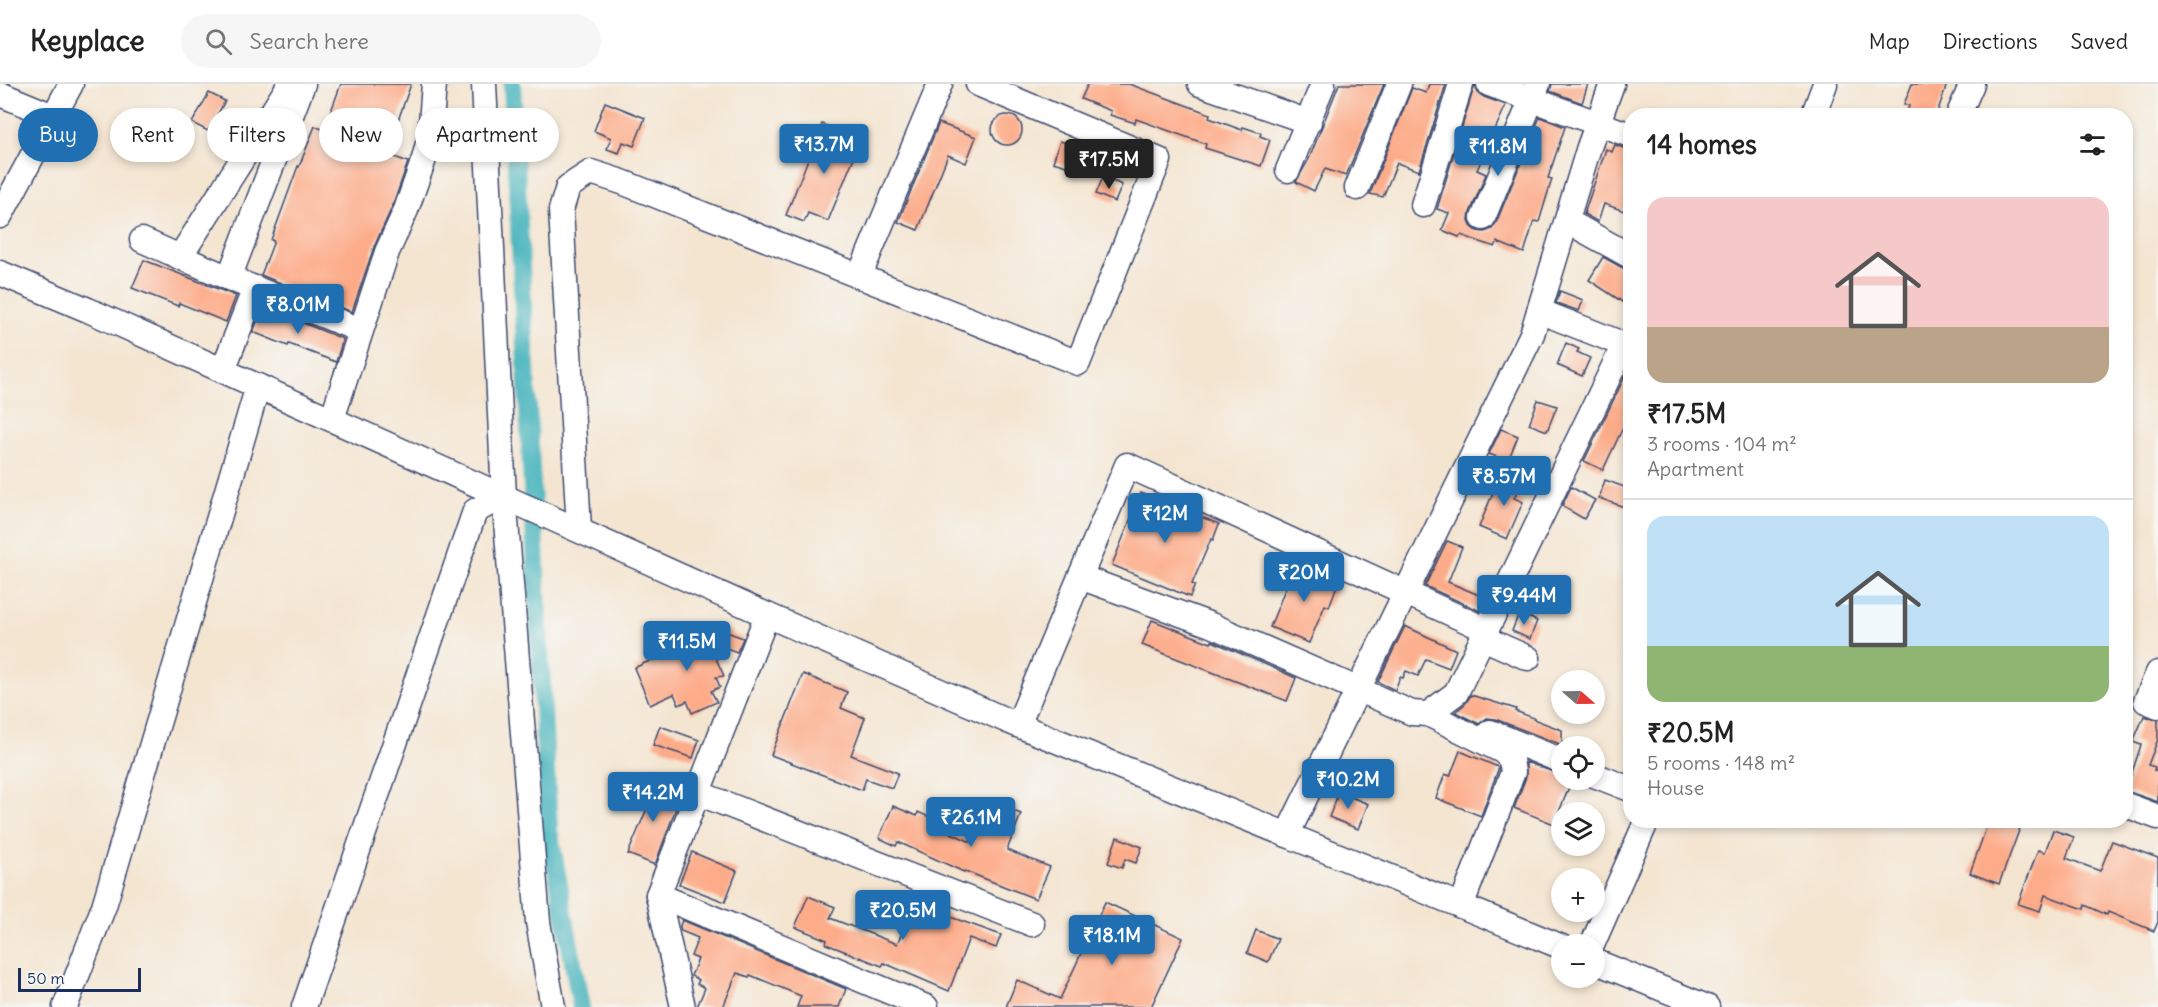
<!DOCTYPE html>
<meta charset="utf-8">
<style>
:root{--surface:#fff;--page:#f6f6f6;--text:#222;--muted:#767676;--line:#e0e0e0;--accent:#1f6fb2}
body{margin:0;font-family:Delius,sans-serif;background:var(--page);color:var(--text);height:100vh;display:flex;flex-direction:column;font-size:22px;white-space:nowrap}
*{box-sizing:border-box;margin:0}
p{font-size:20px;color:var(--muted)}
.icon{flex:none;width:33px;height:33px;fill:none;stroke:currentColor;stroke-width:2;stroke-linecap:round;stroke-linejoin:round}
.map{position:relative;flex:1;overflow:hidden}
.sheet{position:absolute;left:1623px;top:24px;width:510px;height:720px;display:flex;flex-direction:column;background:var(--surface);border-radius:24px;box-shadow:0 3px 9px #0003}
.sheet>*{flex:none}
.top-card{position:absolute;left:18px;top:24px;width:570px;height:54px;display:flex;gap:12px}
.needle{width:39px;rotate:110deg}
.fabs{position:absolute;left:1551px;top:586px;display:grid;gap:12px}
.fabs a{display:grid;place-items:center;width:54px;height:54px;border-radius:50%;background:var(--surface);box-shadow:0 3px 9px #0003;font-size:30px}
.scale{position:absolute;left:18px;bottom:15px;width:123px;box-sizing:border-box;padding-left:6px;border:3px solid #1b2f5e;border-top:0;font-size:16px;line-height:21px;white-space:nowrap;color:#1b2f5e;-webkit-text-stroke:4px #f6f6f2;paint-order:stroke}
.price{position:absolute;translate:-50% -51px;padding:0 14px;border-radius:6px;background:var(--accent);color:#fff;font-size:20px;line-height:39px;filter:drop-shadow(0 2px 3px #0008)}
.price::after{content:'';position:absolute;left:50%;top:36px;width:18px;height:14px;margin-left:-9px;background:inherit;clip-path:polygon(0 0,100% 0,50% 100%)}
.price.on{background:#222;color:#fff}
ul{padding:0;list-style:none}
li{display:grid;align-content:center;gap:12px;height:318px;padding:0 24px}
li+li{border-top:2px solid var(--line)}
li span{display:grid;place-items:center;height:186px;border-radius:18px;color:#555}
li>.icon{margin-inline-start:auto}
span .icon{width:108px;height:108px;fill:#fffc;stroke-width:1}
li b{font-size:26px}
h2{display:flex;justify-content:space-between;align-items:center;height:72px;padding:0 24px;font-size:26px}
.tag{padding:0 21px;border-radius:27px;background:var(--surface);box-shadow:0 3px 9px #0003;font-size:21px;line-height:54px}
.tag.on{background:var(--accent);color:#fff}
header{display:flex;align-items:center;gap:36px;box-sizing:border-box;height:84px;padding:0 30px;background:var(--surface);border-bottom:2px solid var(--line)}
header strong{font-size:28px}
nav{display:flex;gap:33px;margin-inline-start:auto;font-size:21px}
.search{width:420px;height:54px;background:var(--page);display:flex;align-items:center;gap:15px;box-sizing:border-box;padding:0 21px;border-radius:33px;color:var(--muted);font-size:22px}
.map>svg:first-child{display:block}
.lines{fill:none;stroke-linecap:round;stroke-linejoin:round}
.canal{stroke:#42b2bb;stroke-width:18}
.building{fill:#fdac89}
.minor-casing{stroke:#3c4a6f;stroke-width:27}
.minor{stroke:#fff;stroke-width:24}
</style>
<header>
<strong>Keyplace</strong>
<div class="search"><svg class="icon" aria-label="search" viewBox="0 0 24 24"><circle cx="10" cy="10" r="6"/><path d="M15 15l6 6"/></svg>Search here</div>
<nav><a>Map</a><a>Directions</a><a>Saved</a></nav>
</header>
<div class="map">
<svg width="2158" height="923" viewBox="0 0 2158 923">
<rect width="100%" height="100%" fill="#f6f6f2"/>
<filter id="ink" filterUnits="userSpaceOnUse"><feTurbulence type="fractalNoise" baseFrequency=".0167" numOctaves="2"/><feDisplacementMap in="SourceGraphic" scale="12" xChannelSelector="R" yChannelSelector="G"/><feConvolveMatrix kernelMatrix="1 2 1 2 8 2 1 2 1" color-interpolation-filters="sRGB"/></filter>
<filter id="wash" filterUnits="userSpaceOnUse"><feTurbulence type="fractalNoise" baseFrequency=".008" numOctaves="4" result="noise"/><feDisplacementMap in="SourceGraphic" scale="24" xChannelSelector="R" yChannelSelector="G"/><feGaussianBlur stdDeviation="1.35" result="paint"/><feColorMatrix in="noise" values="0 0 0 0 0 0 0 0 0 0 0 0 0 0 0 0 0 1.4 0 .05"/><feComposite in="paint" operator="in"/></filter>
<g filter="url(#wash)">
<rect width="100%" height="100%" fill="#f4e5d1"/>
<g class="lines">
<path class="canal" d="M512 0 549 745 581 923"/>
</g>
<g id="blocks">
<g class="building">
<path d="M341 0H411L386 70 408 78 393 121 374 163 352 228 261 191 274 157 271 156 298 82 299 83 315 42 324 46Z"/>
<path d="M1088 0H1129L1210 30 1209 34 1242 46 1243 43 1261 49 1260 52 1270 56 1261 82 1205 64 1206 60 1136 35 1135 39 1110 31 1111 27 1081 15Z"/>
<path d="M1339 0H1384L1346 92 1325 85 1314 107 1296 98 1309 75Z"/>
<path d="M1429 0H1446L1419 87 1397 79 1383 113 1370 110 1412 4 1426 9Z"/>
<path d="M1475 0 1478 9 1484 13 1506 21 1477 86 1486 90 1470 129 1469 136 1471 142 1477 147 1485 148 1492 145 1496 139 1540 33 1565 43 1548 94 1552 95 1539 138 1534 137 1524 169 1497 158 1495 163 1461 151 1459 153 1442 146 1449 129 1437 125Z"/>
<path d="M1552 0H1588L1582 19 1550 7Z"/>
<path d="M1912 0H1947L1936 32H1906L1909 22 1904 20Z"/>
<path d="M209 9 225 17 208 47 192 39Z"/>
<path d="M605 18 645 34 634 62 623 58 619 69 607 65 611 54 594 47Z"/>
<circle cx="1007" cy="46" r="15"/>
<path d="M939 39 976 53 966 79 948 71 918 146 898 138Z"/>
<path d="M822 40 861 56 828 137 808 129 804 138 786 131Z"/>
<path d="M1060 57 1080 63 1073 84 1053 78Z"/>
<path d="M1615 61 1630 66V129L1604 120 1598 138 1584 130 1606 65 1612 68Z"/>
<path d="M1103 93 1122 101 1115 118 1096 110Z"/>
<path d="M1603 173 1630 188V223L1589 196Z"/>
<path d="M144 176 236 212 226 238 179 219 178 222 132 204Z"/>
<path d="M1560 207 1583 216 1579 227 1556 219Z"/>
<path d="M263 223 343 255 336 278 289 260 288 262 253 248Z"/>
<path d="M1566 259 1579 265 1577 268 1590 274 1582 292 1557 281Z"/>
<path d="M1627 288 1630 289V337L1627 335 1603 386 1584 377Z"/>
<path d="M1538 316 1557 322 1547 347 1529 340Z"/>
<path d="M1501 345 1518 352 1508 377 1489 370Z"/>
<path d="M1517 381 1528 386 1514 414 1523 418 1507 455 1479 443 1494 406 1503 410Z"/>
<path d="M1605 396 1630 405V414L1627 424 1599 414Z"/>
<path d="M1571 403 1595 416 1584 435 1562 422Z"/>
<path d="M1141 409 1219 440 1213 456 1211 455 1192 500 1195 501 1190 513 1112 481Z"/>
<path d="M1447 457 1462 463 1448 498 1486 514 1480 527 1425 502Z"/>
<path d="M1295 480 1339 496 1329 523 1325 521 1309 559 1270 543Z"/>
<path d="M1519 529 1537 537 1530 555 1512 547Z"/>
<path d="M1152 536 1211 559 1212 557 1296 594 1287 617 1142 561Z"/>
<path d="M1405 542 1456 566 1449 584 1426 575 1418 592 1406 587 1403 594 1400 593 1395 606 1378 598Z"/>
<path d="M716 544 743 554 737 568 708 557 724 592 716 593 720 603 711 607 717 618 692 629 687 617 679 621 674 610 650 621 634 584 714 548Z"/>
<path d="M803 590 847 608 841 624 865 634 851 671 898 689 892 704 866 695 862 706 771 671Z"/>
<path d="M1471 611 1516 625 1515 627 1534 634 1533 635 1562 646V661L1495 635 1487 634 1479 640 1455 628 1465 620Z"/>
<path d="M2144 632 2158 636V655L2148 681 2155 683 2154 686 2158 688V718L2126 707 2141 661 2133 658Z"/>
<path d="M660 642 699 656 693 674 653 661Z"/>
<path d="M1460 667 1498 683V686L1481 732 1436 714 1445 690 1450 692Z"/>
<path d="M1526 678 1562 691V696H1572L1554 740 1514 724 1526 693Z"/>
<path d="M641 700 680 713 655 781 628 770 648 722 635 718Z"/>
<path d="M1339 708 1368 720 1358 745 1329 733Z"/>
<path d="M990 717 1021 730 1007 766 1050 783 1036 815 965 787 964 788 898 758 896 762 879 754 893 722 917 732 918 728 936 736 933 741 973 759Z"/>
<path d="M1989 736H2023L1999 800 1970 789Z"/>
<path d="M2053 746 2074 753 2066 774 2100 787 2112 757 2158 774V838L2154 847 2108 828 2107 831 2085 821 2084 825 2045 811 2040 827 2018 820 2038 766 2045 768Z"/>
<path d="M1117 753 1142 763 1136 779 1125 775 1122 784 1108 779Z"/>
<path d="M692 768 737 787 725 818 679 800Z"/>
<path d="M808 812 835 823 830 834 897 860 902 849 904 850 916 817 929 822 932 817 945 822 942 830 1001 851 996 864 969 854 949 907 884 879 882 882 826 860 827 856 795 843Z"/>
<path d="M1105 818 1183 854 1151 923H1006L1017 896 1060 915Z"/>
<path d="M682 836 846 905 839 923H797L801 912 750 891 749 893 737 889 723 923H697L705 904 697 900 699 896 691 892 698 875 691 872 698 854 681 847 680 842Z"/>
<path d="M1256 846 1278 855 1268 878 1247 869Z"/>
</g>
</g>
</g>
<g filter="url(#ink)">
<use href="#blocks" fill-opacity="0" stroke="#3c4a6f" stroke-width="1.5"/>
<g class="lines">
<g class="minor-casing">
<g id="minor">
<path d="M303 0 229 194 360 246"/>
<path d="M484 0 504 412 538 838 553 923"/>
<path d="M1200 0 1309 38"/>
<path d="M1489 0 1630 51"/>
<path d="M0 10 53 32"/>
<path d="M1813 32 1825 0"/>
<path d="M1958 32 1972 0"/>
<path d="M1288 86 1323 0"/>
<path d="M1357 104 1399 0"/>
<path d="M1423 121 1461 0"/>
<path d="M0 132 71 0"/>
<path d="M1483 134 1538 0"/>
<path d="M1567 137 1630 172"/>
<path d="M142 156 180 173"/>
<path d="M0 189 88 226 767 531 1008 637 1562 863"/>
<path d="M860 191 940 0"/>
<path d="M229 194 180 173 290 0"/>
<path d="M1539 227 1630 263"/>
<path d="M223 286 255 204"/>
<path d="M332 335 387 168 406 126 424 75 430 52 434 0"/>
<path d="M579 445 561 126 568 103 591 88 622 98 1078 279 1159 76 978 0"/>
<path d="M1080 493 1211 541 1412 629 1428 630 1456 609 1624 261"/>
<path d="M1483 554 1528 574"/>
<path d="M2158 589 2146 617 2158 622"/>
<path d="M1428 630 1504 668 1511 676 1513 688 1461 822"/>
<path d="M1018 641 1127 381 1487 546"/>
<path d="M1490 648 1562 677"/>
<path d="M1594 691 1630 705"/>
<path d="M698 709 1032 840"/>
<path d="M2126 721 2158 733"/>
<path d="M1287 751 1532 250 1589 63 1612 0"/>
<path d="M658 811 926 923"/>
<path d="M1592 861 1647 736"/>
<path d="M1594 877 1707 923"/>
<path d="M65 923 104 822 258 302"/>
<path d="M304 923 475 427 504 412"/>
<path d="M683 923 658 811 767 531"/>
</g>
</g>
<use href="#minor" class="minor"/>
</g>
</g>
</svg>
<div class="fabs">
<a><svg class="needle" viewBox="-14 -14 28 28"><path d="M0-13l5 13h-10z" fill="#e53935"/><path d="M0 13l5-13h-10z" fill="#767676"/></svg></a>
<a><svg class="icon" aria-label="locate" viewBox="0 0 24 24"><circle cx="12" cy="12" r="6"/><path d="M12 2v4M12 18v4M2 12h4M18 12h4"/></svg></a>
<a><svg class="icon" aria-label="layers" viewBox="0 0 24 24"><path d="M12 4l9 5-9 5-9-5zM3 14l9 5 9-5"/></svg></a>
<a>+</a>
<a>−</a>
</div>
<div class="scale">50 m</div>
<b class="price" style="left:824px;top:91px">₹13.7M</b>
<b class="price" style="left:1498px;top:93px">₹11.8M</b>
<b class="price on" style="left:1109px;top:106px">₹17.5M</b>
<b class="price" style="left:298px;top:251px">₹8.01M</b>
<b class="price" style="left:1504px;top:423px">₹8.57M</b>
<b class="price" style="left:1165px;top:460px">₹12M</b>
<b class="price" style="left:1304px;top:519px">₹20M</b>
<b class="price" style="left:1524px;top:542px">₹9.44M</b>
<b class="price" style="left:687px;top:588px">₹11.5M</b>
<b class="price" style="left:1348px;top:726px">₹10.2M</b>
<b class="price" style="left:653px;top:739px">₹14.2M</b>
<b class="price" style="left:971px;top:764px">₹26.1M</b>
<b class="price" style="left:903px;top:857px">₹20.5M</b>
<b class="price" style="left:1112px;top:882px">₹18.1M</b>
<div class="top-card">
<a class="tag on">Buy</a>
<a class="tag">Rent</a>
<a class="tag">Filters</a>
<a class="tag">New</a>
<a class="tag">Apartment</a>
</div>
<section class="sheet">
<h2>14 homes<svg class="icon" aria-label="filters" viewBox="0 0 24 24"><path d="M4 7h16M4 17h16"/><circle cx="9" cy="7" r="2"/><circle cx="15" cy="17" r="2"/></svg></h2>
<ul>
<li><span style="background:linear-gradient(#f6c9c9 70%,#b9a48a 0)"><svg class="icon" aria-label="home" viewBox="0 0 24 24"><path d="M3 11l9-7 9 7M6 9v11h12V9"/></svg></span><div><b>₹17.5M</b><p>3 rooms · 104 m²</p><p>Apartment</p></div></li>
<li><span style="background:linear-gradient(#bfe0f5 70%,#8fb573 0)"><svg class="icon" aria-label="home" viewBox="0 0 24 24"><path d="M3 11l9-7 9 7M6 9v11h12V9"/></svg></span><div><b>₹20.5M</b><p>5 rooms · 148 m²</p><p>House</p></div></li>
</ul>
</section>
</div>
